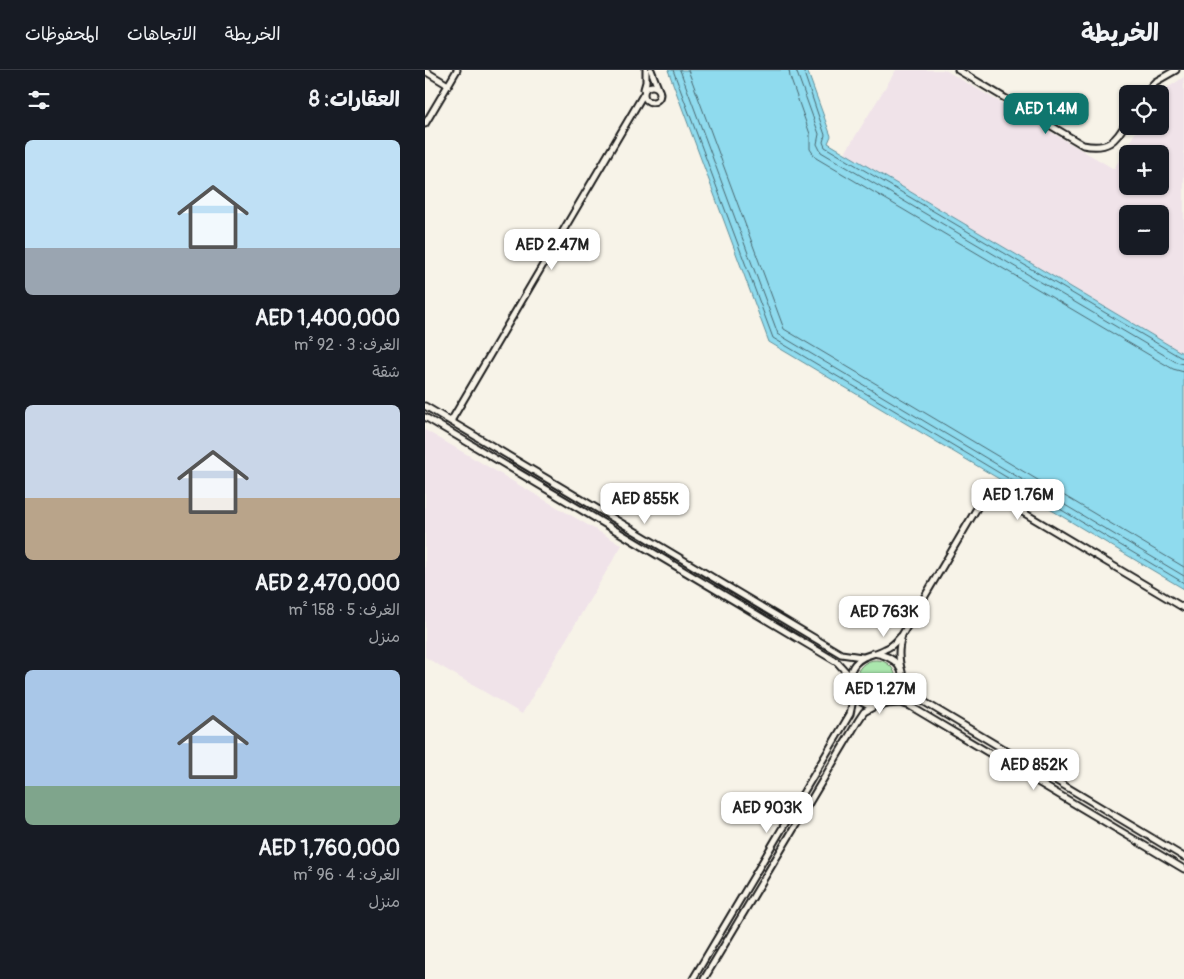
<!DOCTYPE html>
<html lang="ar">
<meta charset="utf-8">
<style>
:root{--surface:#171b24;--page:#242831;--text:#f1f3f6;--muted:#9ea1a6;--line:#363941;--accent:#0f766e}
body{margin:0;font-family:Pangolin,"Playpen Sans Arabic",sans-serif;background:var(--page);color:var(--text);direction:rtl;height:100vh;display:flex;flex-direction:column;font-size:19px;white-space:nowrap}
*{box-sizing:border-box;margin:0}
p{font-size:16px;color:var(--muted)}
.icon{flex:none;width:28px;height:28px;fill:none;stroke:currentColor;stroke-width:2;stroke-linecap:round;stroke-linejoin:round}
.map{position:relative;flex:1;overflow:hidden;direction:ltr}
.side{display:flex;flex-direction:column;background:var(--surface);width:425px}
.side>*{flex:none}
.buttons{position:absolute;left:694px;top:15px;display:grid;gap:10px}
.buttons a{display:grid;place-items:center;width:50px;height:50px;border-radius:8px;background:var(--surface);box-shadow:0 1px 4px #0004;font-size:25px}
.price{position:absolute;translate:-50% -42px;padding:0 11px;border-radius:10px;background:#fff;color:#222;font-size:16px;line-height:32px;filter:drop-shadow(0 1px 2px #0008)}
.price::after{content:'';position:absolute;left:50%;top:30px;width:15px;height:11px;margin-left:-8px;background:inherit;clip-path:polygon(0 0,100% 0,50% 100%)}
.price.on{background:var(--accent);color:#fff}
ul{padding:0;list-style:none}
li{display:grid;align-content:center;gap:10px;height:265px;padding:0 25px}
li span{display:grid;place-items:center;height:155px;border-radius:8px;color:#555}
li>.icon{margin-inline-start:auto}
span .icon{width:90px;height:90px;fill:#fffc;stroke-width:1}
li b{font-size:21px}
h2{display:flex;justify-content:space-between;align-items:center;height:60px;padding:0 25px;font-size:21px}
header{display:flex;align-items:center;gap:30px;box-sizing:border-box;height:70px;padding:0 25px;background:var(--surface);border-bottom:1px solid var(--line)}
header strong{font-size:24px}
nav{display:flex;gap:28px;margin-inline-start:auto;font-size:18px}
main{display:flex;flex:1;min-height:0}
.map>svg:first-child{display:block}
.built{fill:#f0e3e9;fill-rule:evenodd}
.green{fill:#aae6ad;stroke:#638164}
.water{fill:#8fdbee;stroke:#618f9a}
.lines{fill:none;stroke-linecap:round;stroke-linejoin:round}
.shore{stroke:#4a6870;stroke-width:1}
.minor-casing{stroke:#1c1c1c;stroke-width:9}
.minor{stroke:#f7f3e8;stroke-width:5}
</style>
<header>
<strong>الخريطة</strong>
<nav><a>الخريطة</a><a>الاتجاهات</a><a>المحفوظات</a></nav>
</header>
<main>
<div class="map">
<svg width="759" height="909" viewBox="0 0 759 909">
<rect width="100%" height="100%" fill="#f7f3e8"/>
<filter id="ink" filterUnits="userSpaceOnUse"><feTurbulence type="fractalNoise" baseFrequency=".02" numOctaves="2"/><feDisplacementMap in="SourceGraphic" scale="10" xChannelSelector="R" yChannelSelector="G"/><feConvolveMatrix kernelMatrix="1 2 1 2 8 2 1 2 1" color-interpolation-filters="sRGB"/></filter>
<g filter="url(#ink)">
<g class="built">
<path d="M471 0H520L689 99 714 56H735V24H733L759 7V284L420 83ZM702 84H735V116H702ZM702 144H735V176H702Z"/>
<path d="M0 360 197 475 97 644 0 587Z"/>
</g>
<circle class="green" cx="451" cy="610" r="20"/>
<path class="water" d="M243 0H382L406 66 403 73 759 284V519L344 272Z"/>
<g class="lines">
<g class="shore">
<path d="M248 0 348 268 759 513"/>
<path d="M255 0 353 264 759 506"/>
<path d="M263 0 359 259 759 497"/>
<path d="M364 0 365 7 385 64V79L391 88 748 299 759 302"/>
<path d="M371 0 394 64 392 74 396 82 751 292 759 294"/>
<path d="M378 0 400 65 398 72 400 77 755 287 759 288"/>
</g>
<g class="minor-casing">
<g id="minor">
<path d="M226 0 233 18"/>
<path d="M533 0 658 75C682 80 691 72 702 51"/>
<path d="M0 1 23 15"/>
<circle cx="227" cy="24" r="8"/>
<path d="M219 19 221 12V0"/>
<path d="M719 24 730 12 751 0"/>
<path d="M0 54 32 0"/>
<path d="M0 336 416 584 437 587"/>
<path d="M0 347 412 592 422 603 425 612"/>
<path d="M26 351 218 25"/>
<path d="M448 583C498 589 477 646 442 635 435 632 429 626 427 619 424 611 424 601 430 594 438 584 450 585 460 579 466 577 471 572 475 567"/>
<path d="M477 602C473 588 473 579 477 565L555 433 562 427 574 428 759 538"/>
<path d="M478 612 485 623 491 627 759 787"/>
<path d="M460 634 476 633 485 636 759 799"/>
<path d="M268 909 425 644 428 630 427 620"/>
<path d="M279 909 433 651 439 642 450 636"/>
</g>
</g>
<use href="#minor" class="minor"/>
</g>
</g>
</svg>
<div class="buttons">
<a><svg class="icon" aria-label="locate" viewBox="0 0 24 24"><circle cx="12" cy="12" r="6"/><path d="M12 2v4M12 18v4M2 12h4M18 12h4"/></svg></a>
<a>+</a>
<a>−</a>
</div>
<b class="price on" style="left:621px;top:65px">AED 1.4M</b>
<b class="price" style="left:127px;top:201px">AED 2.47M</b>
<b class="price" style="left:593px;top:451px">AED 1.76M</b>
<b class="price" style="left:220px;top:455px">AED 855K</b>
<b class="price" style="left:459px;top:568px">AED 763K</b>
<b class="price" style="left:455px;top:645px">AED 1.27M</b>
<b class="price" style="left:609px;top:721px">AED 852K</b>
<b class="price" style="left:342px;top:764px">AED 903K</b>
</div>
<section class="side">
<h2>العقارات: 8<svg class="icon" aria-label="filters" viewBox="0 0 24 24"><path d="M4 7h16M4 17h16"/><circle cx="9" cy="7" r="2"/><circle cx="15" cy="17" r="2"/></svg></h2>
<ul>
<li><span style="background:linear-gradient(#bfe0f5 70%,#9aa5b1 0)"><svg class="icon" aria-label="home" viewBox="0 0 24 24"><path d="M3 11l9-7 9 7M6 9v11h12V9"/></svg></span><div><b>AED 1,400,000</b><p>الغرف: 3 · 92 m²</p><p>شقة</p></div></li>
<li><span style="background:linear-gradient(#c9d6e8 60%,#b9a48a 0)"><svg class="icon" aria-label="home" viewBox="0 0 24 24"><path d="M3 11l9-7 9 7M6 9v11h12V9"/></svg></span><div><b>AED 2,470,000</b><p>الغرف: 5 · 158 m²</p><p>منزل</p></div></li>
<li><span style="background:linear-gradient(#a9c7e8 75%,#7fa58c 0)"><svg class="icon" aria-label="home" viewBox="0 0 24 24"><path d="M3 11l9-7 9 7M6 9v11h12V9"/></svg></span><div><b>AED 1,760,000</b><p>الغرف: 4 · 96 m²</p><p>منزل</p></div></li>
</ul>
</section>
</main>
